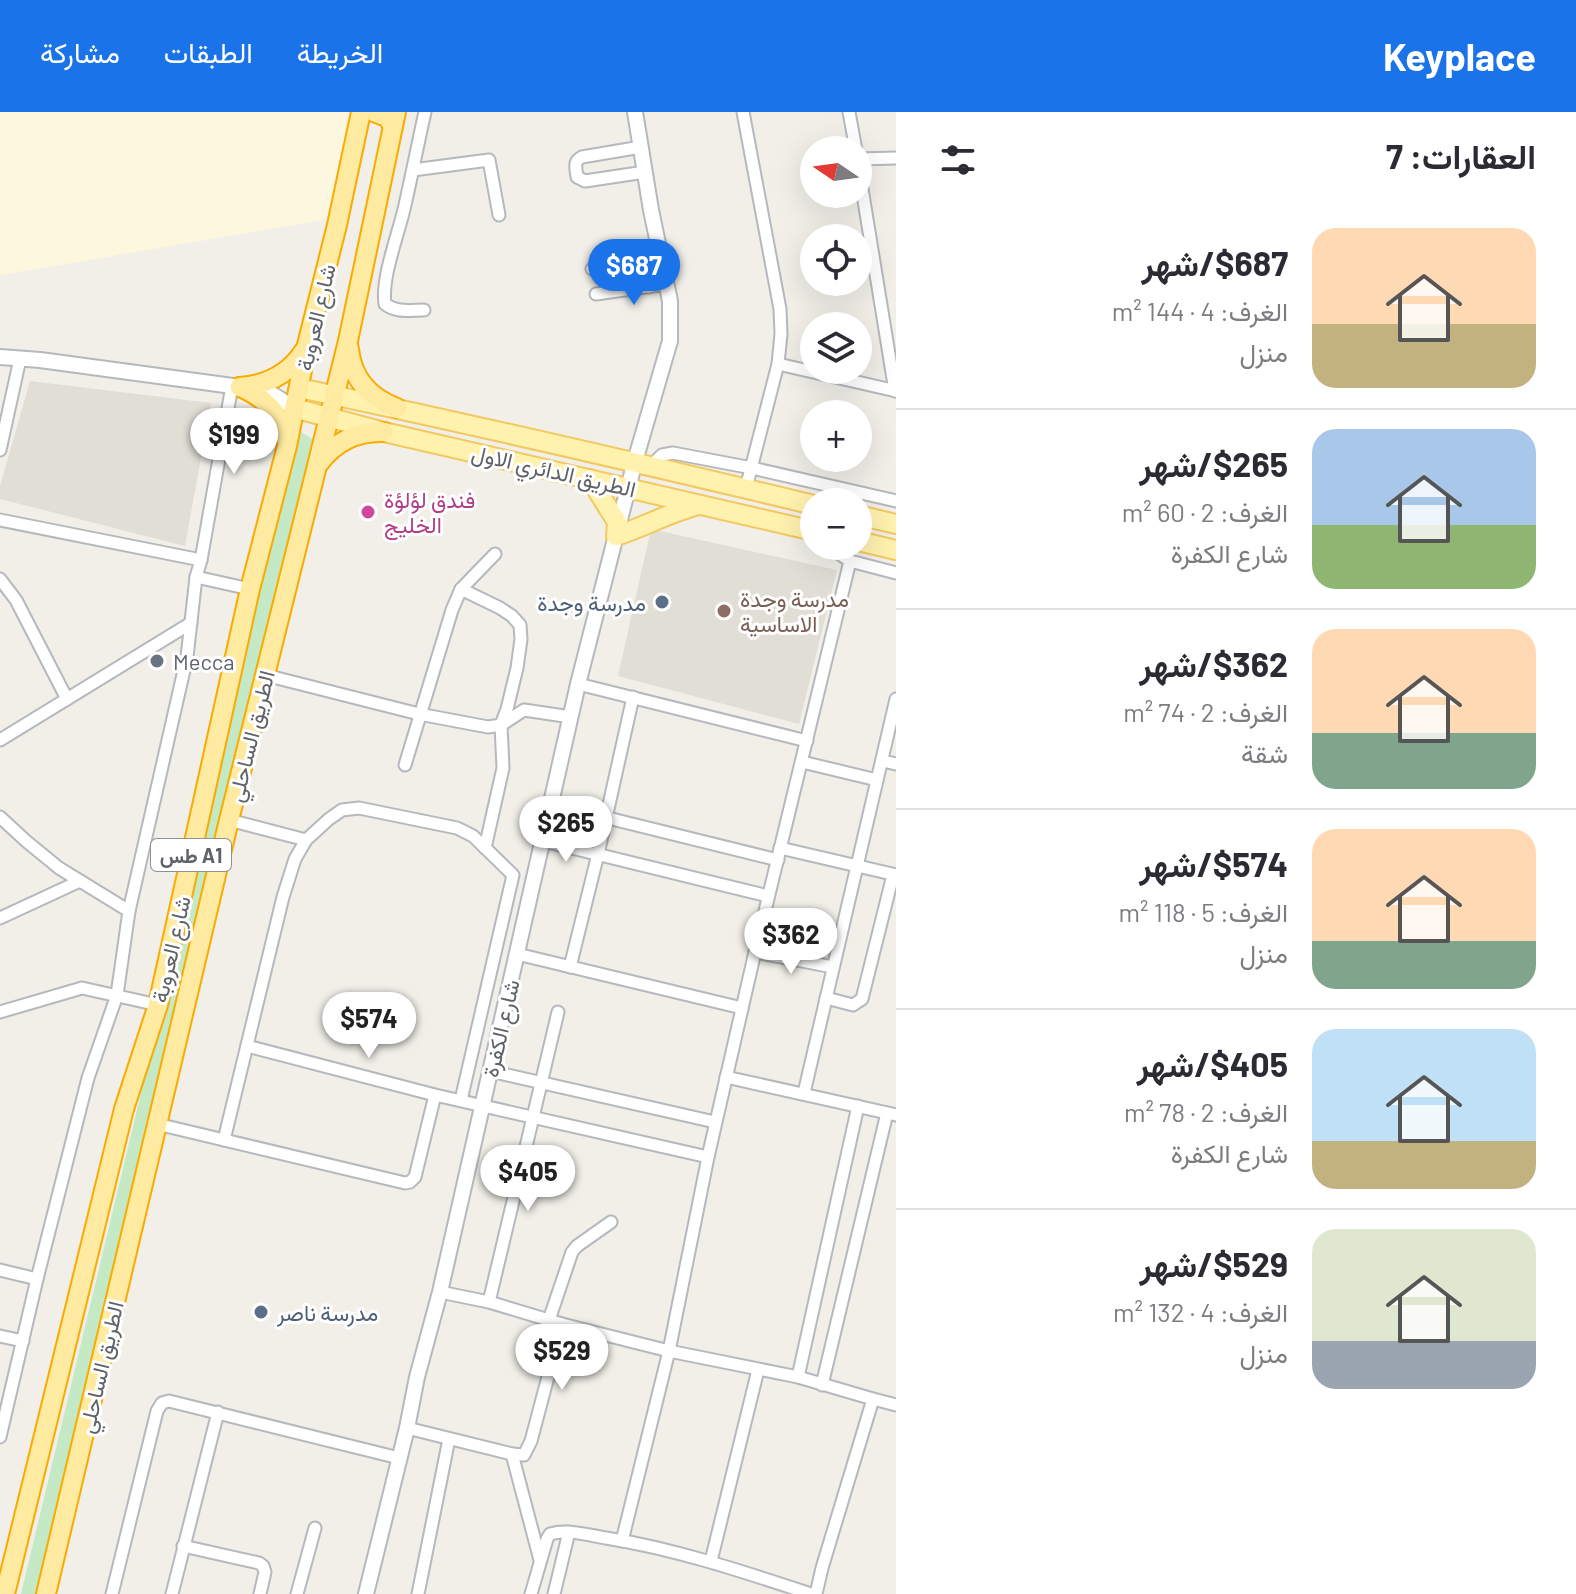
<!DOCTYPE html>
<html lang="ar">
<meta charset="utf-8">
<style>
:root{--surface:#fff;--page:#f7f7f7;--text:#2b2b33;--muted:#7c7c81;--line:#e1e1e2;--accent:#1a73e8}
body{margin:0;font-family:Barlow,Vazirmatn,sans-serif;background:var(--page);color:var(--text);direction:rtl;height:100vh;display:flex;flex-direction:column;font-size:30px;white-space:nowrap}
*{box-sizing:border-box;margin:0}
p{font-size:26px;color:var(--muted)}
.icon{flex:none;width:44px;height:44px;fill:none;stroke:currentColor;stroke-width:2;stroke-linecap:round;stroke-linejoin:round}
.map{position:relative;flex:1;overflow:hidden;direction:ltr}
.sheet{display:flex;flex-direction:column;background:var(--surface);width:680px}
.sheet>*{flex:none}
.needle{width:52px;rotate:283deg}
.buttons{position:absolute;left:800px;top:24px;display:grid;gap:16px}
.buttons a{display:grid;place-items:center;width:72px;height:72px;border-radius:50%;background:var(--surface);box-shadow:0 8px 32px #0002;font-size:40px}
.price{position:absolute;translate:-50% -68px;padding:0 18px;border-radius:28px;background:#fff;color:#222;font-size:26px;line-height:52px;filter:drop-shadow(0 2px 4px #0008)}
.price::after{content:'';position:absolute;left:50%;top:48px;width:24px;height:18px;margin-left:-12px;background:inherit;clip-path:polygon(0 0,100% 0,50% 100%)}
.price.selected{background:var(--accent);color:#fff}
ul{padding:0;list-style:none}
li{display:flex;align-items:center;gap:24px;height:200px;padding:0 40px}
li+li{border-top:2px solid var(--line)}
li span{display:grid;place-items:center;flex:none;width:224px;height:160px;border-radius:24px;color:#555}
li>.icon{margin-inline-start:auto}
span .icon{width:96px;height:96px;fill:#fffc;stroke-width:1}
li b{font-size:34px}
h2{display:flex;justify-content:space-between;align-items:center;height:96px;padding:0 40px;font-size:34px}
header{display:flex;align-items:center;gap:48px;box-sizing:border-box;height:112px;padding:0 40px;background:var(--accent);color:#fff}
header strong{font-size:38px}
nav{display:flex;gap:44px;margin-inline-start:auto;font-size:28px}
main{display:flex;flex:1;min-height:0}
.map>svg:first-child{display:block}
.commercial{fill:#fef7e0}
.education{fill:#e1ded6}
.green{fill:#c5e8c5}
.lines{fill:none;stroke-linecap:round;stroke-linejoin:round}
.minor-casing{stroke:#b5b8bc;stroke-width:15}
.tertiary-casing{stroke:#b5b8bc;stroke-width:18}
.primary-casing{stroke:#f2c960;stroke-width:22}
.trunk-casing{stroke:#f9ab00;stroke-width:22}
.minor{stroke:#fff;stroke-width:11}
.tertiary{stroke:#fff;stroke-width:14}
.primary{stroke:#fff2af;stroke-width:18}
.trunk{stroke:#feeaa1;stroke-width:18}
.hotel-dot{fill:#d1479c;stroke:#fff;stroke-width:3}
.service-dot{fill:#5c6f8a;stroke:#fff;stroke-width:3}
.education-dot{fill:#8d6e63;stroke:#fff;stroke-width:3}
.worship-dot{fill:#6b7280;stroke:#fff;stroke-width:3}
.labels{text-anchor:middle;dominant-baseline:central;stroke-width:6;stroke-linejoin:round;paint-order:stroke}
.shield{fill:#fff;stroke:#8f9295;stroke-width:2}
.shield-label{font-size:20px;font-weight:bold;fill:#5f6368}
.street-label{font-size:22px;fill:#5f6368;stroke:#fff}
.hotel-label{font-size:22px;fill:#b23c85;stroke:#fff;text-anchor:start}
.education-label{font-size:22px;fill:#785e54;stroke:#fff;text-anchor:start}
.service-label{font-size:22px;fill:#4e5e75;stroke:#fff;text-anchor:end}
.worship-label{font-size:22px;fill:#5b616d;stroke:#fff;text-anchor:start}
</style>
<header>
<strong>Keyplace</strong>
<nav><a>الخريطة</a><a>الطبقات</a><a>مشاركة</a></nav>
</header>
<main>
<section class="sheet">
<h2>العقارات: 7<svg class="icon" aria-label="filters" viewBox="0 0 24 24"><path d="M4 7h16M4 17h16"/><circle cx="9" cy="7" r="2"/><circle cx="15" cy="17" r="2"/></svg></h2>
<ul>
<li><span style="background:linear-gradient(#ffd9b3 60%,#c2b280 0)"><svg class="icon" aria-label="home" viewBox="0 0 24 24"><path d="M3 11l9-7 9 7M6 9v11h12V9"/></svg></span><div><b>$687/شهر</b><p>الغرف: 4 · 144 m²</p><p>منزل</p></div></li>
<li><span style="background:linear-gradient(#a9c7e8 60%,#8fb573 0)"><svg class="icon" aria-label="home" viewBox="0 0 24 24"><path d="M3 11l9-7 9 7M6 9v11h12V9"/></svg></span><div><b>$265/شهر</b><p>الغرف: 2 · 60 m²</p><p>شارع الكفرة</p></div></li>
<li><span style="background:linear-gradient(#ffd9b3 65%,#7fa58c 0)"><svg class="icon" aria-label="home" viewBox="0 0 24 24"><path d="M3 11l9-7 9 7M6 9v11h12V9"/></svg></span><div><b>$362/شهر</b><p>الغرف: 2 · 74 m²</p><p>شقة</p></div></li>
<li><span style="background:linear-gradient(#ffd9b3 70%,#7fa58c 0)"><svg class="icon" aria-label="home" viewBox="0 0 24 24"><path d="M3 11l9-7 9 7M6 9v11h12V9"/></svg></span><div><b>$574/شهر</b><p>الغرف: 5 · 118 m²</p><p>منزل</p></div></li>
<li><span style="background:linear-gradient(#bfe0f5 70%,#c2b280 0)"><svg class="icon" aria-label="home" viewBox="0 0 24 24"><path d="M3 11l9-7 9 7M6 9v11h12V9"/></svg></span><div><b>$405/شهر</b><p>الغرف: 2 · 78 m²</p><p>شارع الكفرة</p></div></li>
<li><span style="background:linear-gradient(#dfe7d0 70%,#9aa5b1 0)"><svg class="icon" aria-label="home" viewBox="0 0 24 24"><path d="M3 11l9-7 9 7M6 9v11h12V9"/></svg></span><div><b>$529/شهر</b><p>الغرف: 4 · 132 m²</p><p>منزل</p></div></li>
</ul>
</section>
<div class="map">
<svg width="896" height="1482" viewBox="0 0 896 1482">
<rect width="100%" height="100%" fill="#f1efe8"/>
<path class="commercial" d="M0 0H353L330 107 0 163Z"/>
<g class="education">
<path d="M30 269 211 291 185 434 0 387V374Z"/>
<path d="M651 417 837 458 799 612 618 564Z"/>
</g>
<path class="green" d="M301 320 314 328 38 1482H21L132 1019 256 488Z"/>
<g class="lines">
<g class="minor-casing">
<g id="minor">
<path d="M743 0 780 197 781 222 778 252 746 376"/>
<path d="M849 0 856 38"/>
<path d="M641 35 582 45C573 49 576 56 577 65L585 69 645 60"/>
<path d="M858 47 896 46"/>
<path d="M858 52 895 279"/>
<path d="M413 58 489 48 499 103"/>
<path d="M644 148 649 175"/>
<path d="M592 157 662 145"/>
<path d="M596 182 667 172"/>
<path d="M424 198C410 198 397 201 385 192 381 165 399 121 405 93 412 62 418 31 425 0"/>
<path d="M778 252 896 279"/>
<path d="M0 338 20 247"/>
<path d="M652 353 662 343 673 341 752 356 896 389"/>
<path d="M0 408 201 448"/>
<path d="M828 434 850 449 896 461"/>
<path d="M196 465 250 477"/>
<path d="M0 467 16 488 67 587"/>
<path d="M461 477 500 496 512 504 520 513 521 527 517 556 507 597 501 613 503 656 485 736"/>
<path d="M265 563 419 602 488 615 501 613 524 598 571 605"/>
<path d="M578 572 807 629"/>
<path d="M0 628 191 511"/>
<path d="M883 649 896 652"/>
<path d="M802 650 877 668"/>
<path d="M405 653 452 498 461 477 495 442"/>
<path d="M551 692 778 748"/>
<path d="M0 705 26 729 59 756 129 799"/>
<path d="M229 708 306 728"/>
<path d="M543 729 768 784"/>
<path d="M780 736 896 763"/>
<path d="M0 806 80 769"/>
<path d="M755 840 833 855"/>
<path d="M517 842 742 896"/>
<path d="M570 855 598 742 633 585"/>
<path d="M826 886 853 893 862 887 893 763"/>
<path d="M0 900 82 876 158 893"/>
<path d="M247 934 435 983 708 1045"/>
<path d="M490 959 715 1010"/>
<path d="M726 965 896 1003"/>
<path d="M804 981 896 587"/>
<path d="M157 1012 405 1071 410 1070 415 1065 435 983"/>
<path d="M224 1028 283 785 295 747 306 728 329 707 342 698 359 696 457 716 473 724 513 763 461 988"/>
<path d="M0 1158 37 1167"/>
<path d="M440 1180 489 1190 562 1212 669 1239 798 1265 873 1287 822 1456 816 1482"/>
<path d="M489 1190 558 900"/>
<path d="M549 1208 572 1140 577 1134 611 1110"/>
<path d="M0 1224 23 1229"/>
<path d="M798 1265 858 994"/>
<path d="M822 1273 887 1001"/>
<path d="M873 1287 896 1293"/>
<path d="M407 1316 512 1342 524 1343 531 1329 562 1212"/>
<path d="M0 1325 37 1167 88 966 117 883 129 799 187 545 196 465 201 448 232 274"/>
<path d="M512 1342 540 1448"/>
<path d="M622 1429 669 1239 708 1045 755 840 850 449"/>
<path d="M183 1434 259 1451 263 1454 265 1460 260 1482"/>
<path d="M711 1449 758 1258"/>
<path d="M112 1482 157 1299 162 1291 169 1289 399 1346"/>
<path d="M172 1482 218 1300"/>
<path d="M297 1482 315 1416"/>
<path d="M418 1482 449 1327"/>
<path d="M531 1482 547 1427 550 1422C568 1417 588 1423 606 1426 676 1437 744 1460 811 1482"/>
<path d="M554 1482 569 1420"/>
</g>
</g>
<g class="tertiary-casing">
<g id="tertiary">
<path d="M0 245 40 248 240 275 272 282 294 296"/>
<path d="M366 1482 407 1316 417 1265 440 1180 578 572 635 349 670 229V189L651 98 635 0"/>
</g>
</g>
<g class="primary-casing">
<g id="primary">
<path d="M299 276C471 312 643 352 814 393"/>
<path d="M294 296 384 320 814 419"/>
<path d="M590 367 617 410 616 424C644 415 670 400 699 393"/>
<path d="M858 403 896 412"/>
<path d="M858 429 896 438"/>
</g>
</g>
<g class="trunk-casing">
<g id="trunk">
<path d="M374 0 387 5 393 14"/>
<path d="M349 237C352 267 370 286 397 296"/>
<path d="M240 275C267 273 289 262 304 239"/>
<path d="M240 275C264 285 281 301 286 327"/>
<path d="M320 350C336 329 357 319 384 320"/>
<path d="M5 1482 124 997 158 893 250 477 287 334 307 233 337 113 361 0"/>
<path d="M46 1482 229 708 348 229 396 0"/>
</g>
</g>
<use href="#minor" class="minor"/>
<use href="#tertiary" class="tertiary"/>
<use href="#primary" class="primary"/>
<use href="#trunk" class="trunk"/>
</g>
<circle class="hotel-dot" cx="368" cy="400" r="8"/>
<g class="service-dot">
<circle cx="662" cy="490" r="8"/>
<circle cx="261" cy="1200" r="8"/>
</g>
<circle class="education-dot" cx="724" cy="499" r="8"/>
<circle class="worship-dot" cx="157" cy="549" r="8"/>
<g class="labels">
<rect class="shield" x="151" y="727" width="80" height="32" rx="6"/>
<g class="shield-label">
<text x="191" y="743">طس A1</text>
</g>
<g class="street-label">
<text transform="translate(315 205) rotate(-77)">شارع العروبة</text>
<text transform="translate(554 358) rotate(13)">الطريق الدائري الاول</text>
<text transform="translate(250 624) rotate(-76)">الطريق الساحلي</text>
<text transform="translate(170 837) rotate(-77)">شارع العروبة</text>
<text transform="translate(500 916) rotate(-77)">شارع الكفرة</text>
<text transform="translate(100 1255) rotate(-77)">الطريق الساحلي</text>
</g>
<g class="hotel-label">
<text x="384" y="387">فندق لؤلؤة<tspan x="384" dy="25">الخليج</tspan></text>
</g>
<g class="education-label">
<text x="740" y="486">مدرسة وجدة<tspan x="740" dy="25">الاساسية</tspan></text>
</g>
<g class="service-label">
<text x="646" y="490">مدرسة وجدة</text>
<text x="277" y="1200" text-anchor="start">مدرسة ناصر</text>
</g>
<g class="worship-label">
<text x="173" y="549">Mecca</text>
</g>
</g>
</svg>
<div class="buttons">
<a><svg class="needle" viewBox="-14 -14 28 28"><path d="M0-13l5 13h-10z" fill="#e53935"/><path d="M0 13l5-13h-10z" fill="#7c7c81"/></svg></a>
<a><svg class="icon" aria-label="locate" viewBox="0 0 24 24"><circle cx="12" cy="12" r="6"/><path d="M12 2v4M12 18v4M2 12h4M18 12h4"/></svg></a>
<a><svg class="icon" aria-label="layers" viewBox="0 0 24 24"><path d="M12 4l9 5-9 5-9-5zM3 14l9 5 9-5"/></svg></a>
<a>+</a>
<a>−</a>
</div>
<b class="price selected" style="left:634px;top:195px">$687</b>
<b class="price" style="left:234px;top:364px">$199</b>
<b class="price" style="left:566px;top:752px">$265</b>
<b class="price" style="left:791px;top:864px">$362</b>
<b class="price" style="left:369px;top:948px">$574</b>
<b class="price" style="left:528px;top:1101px">$405</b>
<b class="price" style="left:562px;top:1280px">$529</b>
</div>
</main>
